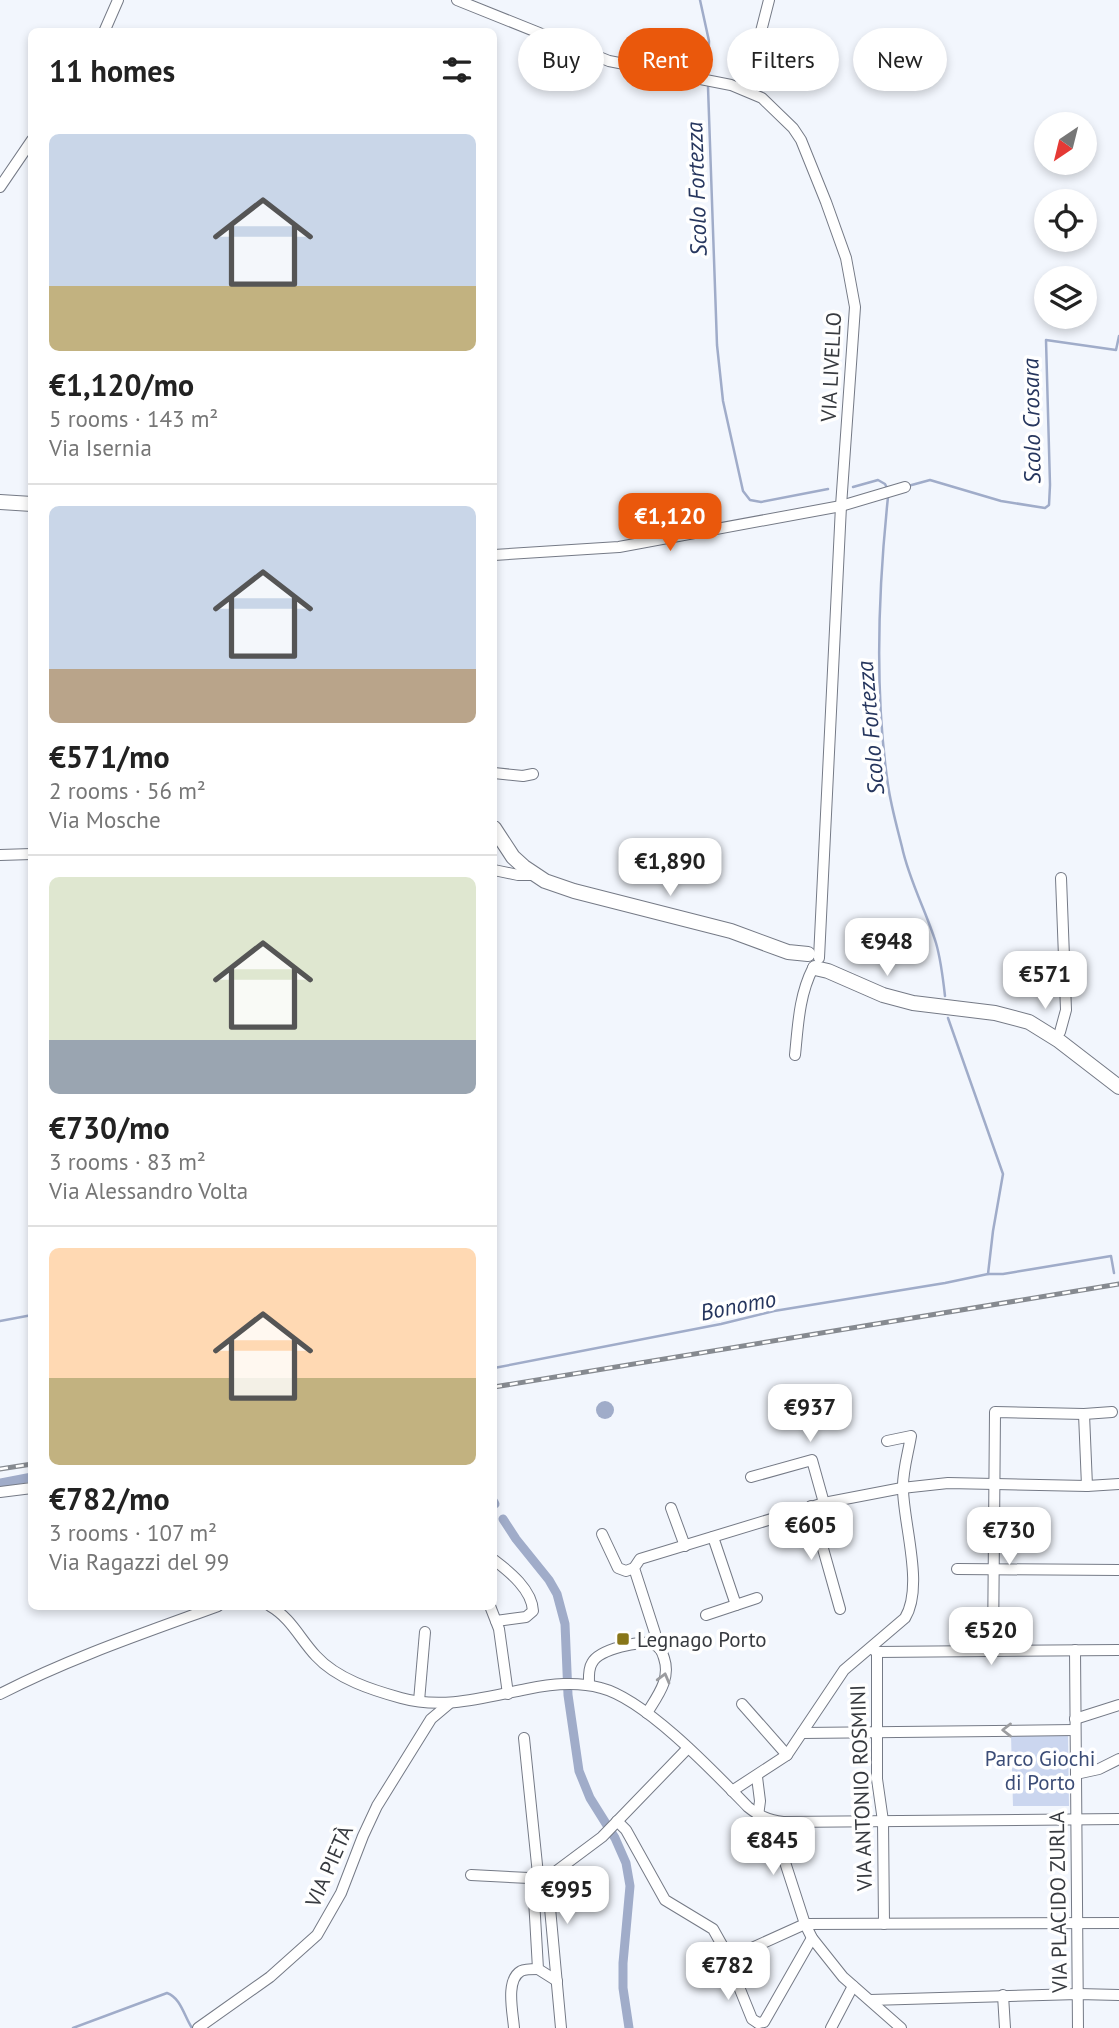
<!DOCTYPE html>
<meta charset="utf-8">
<style>
:root{--surface:#fff;--page:#f2f2f2;--text:#222;--muted:#767676;--line:#e0e0e0;--accent:#ea580c}
body{margin:0;font-family:"PT Sans",sans-serif;background:var(--page);color:var(--text);height:100vh;display:flex;flex-direction:column;font-size:26px;white-space:nowrap}
*{box-sizing:border-box;margin:0}
p{font-size:23px;color:var(--muted)}
.icon{flex:none;width:38px;height:38px;fill:none;stroke:currentColor;stroke-width:2;stroke-linecap:round;stroke-linejoin:round}
.map{position:relative;flex:1;overflow:hidden}
.drawer{position:absolute;left:28px;top:28px;width:469px;height:1582px;display:flex;flex-direction:column;background:var(--surface);border-radius:10px;box-shadow:0 4px 10px #0003}
.drawer>*{flex:none}
.top-card{position:absolute;left:518px;top:28px;width:495px;height:63px;display:flex;gap:14px}
.needle{width:46px;rotate:215deg}
.tools{position:absolute;left:1034px;top:112px;display:grid;gap:14px}
.tools a{display:grid;place-items:center;width:63px;height:63px;border-radius:50%;background:var(--surface);box-shadow:0 4px 10px #0003;font-size:35px}
.price{position:absolute;translate:-50% -60px;padding:0 16px;border-radius:14px;background:#fff;color:#222;font-size:23px;line-height:46px;filter:drop-shadow(0 2px 4px #0008)}
.price::after{content:'';position:absolute;left:50%;top:42px;width:21px;height:16px;margin-left:-10px;background:inherit;clip-path:polygon(0 0,100% 0,50% 100%)}
.price.selected{background:var(--accent);color:#fff}
ul{padding:0;list-style:none}
li{display:grid;align-content:center;gap:14px;height:371px;padding:0 21px}
li+li{border-top:2px solid var(--line)}
li span{display:grid;place-items:center;height:217px;border-radius:10px;color:#555}
li>.icon{margin-inline-start:auto}
span .icon{width:126px;height:126px;fill:#fffc;stroke-width:1}
li b{font-size:30px}
h2{display:flex;justify-content:space-between;align-items:center;height:84px;padding:0 21px;font-size:30px}
.tag{padding:0 24px;border-radius:32px;background:var(--surface);box-shadow:0 4px 10px #0003;font-size:24px;line-height:63px}
.tag.selected{background:var(--accent);color:#fff}
.map>svg:first-child{display:block}
.green{fill:#cbd6ef}
.water{fill:#a0acc9}
.lines{fill:none;stroke-linecap:round;stroke-linejoin:round}
.stream{stroke:#a0acc9;stroke-width:2.5}
.canal{stroke:#a0acc9;stroke-width:9}
.minor-casing{stroke:#757a86;stroke-width:12}
.major-casing{stroke:#757a86;stroke-width:16}
.minor{stroke:#fff;stroke-width:10}
.major{stroke:#fff;stroke-width:14}
.rail-casing{stroke:#868a90;stroke-width:5}
.rail{stroke:#fff;stroke-width:2.5;stroke-dasharray:8;stroke-linecap:butt}
.oneway{stroke:#9b9c9f}
.poi-dot{fill:#887619;stroke:#fff;stroke-width:2.5}
.labels{text-anchor:middle;dominant-baseline:central;stroke-width:7;stroke-linejoin:round;paint-order:stroke}
.street-label{font-size:21px;fill:#373a3f;stroke:#fff}
.poi-label{font-size:21px;fill:#373a3f;stroke:#fff;text-anchor:start}
.park-label{font-size:21px;fill:#3b4c76;stroke:#fff}
.water-label{font-size:23px;font-style:italic;fill:#26365e;stroke:#fff}
</style>
<div class="map">
<svg width="1119" height="2028" viewBox="0 0 1119 2028">
<rect width="100%" height="100%" fill="#f2f6fd"/>
<path class="green" d="M1068 1734 1069 1806H1013L1011 1735Z"/>
<circle class="water" cx="605" cy="1410" r="9"/>
<g class="lines">
<g class="stream">
<path d="M700 0 709 41 708 74"/>
<path d="M708 87 717 345 723 401 743 491 750 500 761 502 828 489"/>
<path d="M908 486 930 480 1001 501 1045 508 1049 505 1050 485 1046 340 1116 350 1119 336"/>
<path d="M853 487 878 480 885 484 888 490"/>
<path d="M888 497C878 592 874 690 888 785 891 806 897 827 902 847 909 880 926 911 936 943 941 960 943 978 945 996"/>
<path d="M948 1018 1003 1174 993 1231 988 1274H1003L1111 1256 1114 1273"/>
<path d="M0 1321 32 1315"/>
<path d="M494 1368 721 1324 774 1311 945 1283 988 1274"/>
<path d="M73 2028 167 1993C181 1998 184 2016 192 2028"/>
</g>
<g class="canal">
<path d="M0 1483 32 1477"/>
<path d="M494 1502 495 1504"/>
<path d="M503 1519 516 1539 549 1580 557 1594 565 1624 568 1695 579 1771 590 1798 615 1838 626 1863 630 1886 623 1963V1988L629 2028"/>
</g>
<g class="minor-casing">
<g id="minor">
<path d="M457 0 609 61 731 85 762 98 793 128 801 140 826 202 846 258 855 307 841 506 819 958"/>
<path d="M104 32 118 0"/>
<path d="M746 90 769 0"/>
<path d="M0 187 32 140"/>
<path d="M494 555 619 547 841 506 905 487"/>
<path d="M494 773 523 776 533 774"/>
<path d="M0 855 32 854"/>
<path d="M494 870 518 875H536"/>
<path d="M1060 1032 1066 1010 1061 878"/>
<path d="M795 1055C798 1026 799 995 813 968"/>
<path d="M1084 1414 1087 1486"/>
<path d="M751 1477 812 1460 824 1503"/>
<path d="M0 1492 32 1488"/>
<path d="M811 1506 840 1609"/>
<path d="M671 1508 685 1546"/>
<path d="M602 1534 618 1568 626 1571 634 1568"/>
<path d="M713 1537 736 1605"/>
<path d="M494 1560C510 1572 532 1590 533 1611L526 1617 496 1621"/>
<path d="M957 1569 1119 1570"/>
<path d="M270 1606C291 1618 300 1639 316 1656 337 1679 372 1690 401 1698 444 1710 485 1697 527 1689 551 1684 576 1681 601 1688 645 1699 715 1773 748 1807 759 1816 768 1820 783 1822L1119 1819"/>
<path d="M490 1606 499 1629 508 1694"/>
<path d="M706 1615 757 1598"/>
<path d="M872 1649 877 1652 1119 1650"/>
<path d="M1075 1650 1078 2028"/>
<path d="M993 1651 995 1412 1084 1414 1112 1412"/>
<path d="M877 1652V1779L883 1821 884 1924"/>
<path d="M589 1685C589 1678 588 1669 592 1663 599 1649 641 1640 654 1644"/>
<path d="M0 1694C70 1658 144 1633 218 1606"/>
<path d="M419 1701 425 1632"/>
<path d="M742 1704 787 1755"/>
<path d="M647 1713C658 1695 671 1679 664 1658 662 1651 660 1648 654 1644L655 1633 634 1568 640 1559 824 1503 902 1488 948 1483 1087 1486 1119 1484"/>
<path d="M1075 1719 1119 1705"/>
<path d="M802 1733 1075 1730"/>
<path d="M524 1738 539 1884 534 1899 538 1969 557 1981"/>
<path d="M1076 1774 1099 1769 1119 1759"/>
<path d="M757 1777 760 1801 758 1816"/>
<path d="M732 1791 787 1755 844 1670 905 1618C924 1587 904 1526 903 1490 902 1473 908 1454 911 1436L887 1441"/>
<path d="M768 1820 783 1856 805 1924 812 1938 843 1977 901 2028"/>
<path d="M617 1821 626 1830 665 1900 713 1929 722 1945 752 2019 758 2023"/>
<path d="M471 1875 529 1878 539 1884 549 1897 561 2028"/>
<path d="M539 1884 602 1837 688 1748"/>
<path d="M727 1958 732 1957 805 1924 1119 1923"/>
<path d="M1003 1995 1005 2028"/>
<path d="M870 2000 1078 1994 1119 1995"/>
<path d="M758 2023 764 2022 812 1938"/>
<path d="M198 2028 270 1977 317 1935 341 1893 363 1836 377 1806 431 1719 450 1703"/>
<path d="M514 2028C513 2013 505 1980 521 1971 525 1969 533 1969 538 1969"/>
<path d="M831 2028 853 1986"/>
</g>
</g>
<g class="major-casing">
<g id="major">
<path d="M0 502 32 504"/>
<path d="M494 828 513 857 524 867 545 881 574 891 731 931 788 952 808 954"/>
<path d="M815 968 828 971 883 995 913 1003 995 1013 1029 1022 1058 1040 1119 1087"/>
</g>
</g>
<use href="#minor" class="minor"/>
<use href="#major" class="major"/>
<g class="rail-casing">
<g id="rail">
<path d="M494 1387 1119 1284"/>
<path d="M0 1469 32 1464"/>
</g>
</g>
<use href="#rail" class="rail"/>
</g>
<defs><path id="oneway-chevron" d="M-2-3.5L2.5 0L-2 3.5" fill="none" stroke-width="1.6" stroke-linecap="round" stroke-linejoin="round" transform="scale(1.75)"/></defs>
<g class="oneway">
<use href="#oneway-chevron" transform="translate(664 1678) rotate(-75)"/>
<use href="#oneway-chevron" transform="translate(1007 1730) rotate(180)"/>
</g>
<rect class="poi-dot" x="616" y="1632" width="14" height="14" rx="3.5"/>
<g class="labels">
<g class="street-label">
<text transform="translate(831 367) rotate(-87)">VIA LIVELLO</text>
<text transform="translate(861 1788) rotate(-92)">VIA ANTONIO ROSMINI</text>
<text transform="translate(329 1866) rotate(-66)">VIA PIETÀ</text>
<text transform="translate(1058 1902) rotate(-91)">VIA PLACIDO ZURLA</text>
</g>
<g class="poi-label">
<text x="637" y="1639">Legnago Porto</text>
</g>
<g class="park-label">
<text x="1040" y="1758">Parco Giochi<tspan x="1040" dy="24">di Porto</tspan></text>
</g>
<g class="water-label">
<text transform="translate(696 189) rotate(-92)">Scolo Fortezza</text>
<text transform="translate(1031 421) rotate(-91)">Scolo Crosara</text>
<text transform="translate(870 728) rotate(-95)">Scolo Fortezza</text>
<text transform="translate(738 1305) rotate(-11)">Bonomo</text>
</g>
</g>
</svg>
<div class="tools">
<a><svg class="needle" viewBox="-14 -14 28 28"><path d="M0-13l5 13h-10z" fill="#e53935"/><path d="M0 13l5-13h-10z" fill="#767676"/></svg></a>
<a><svg class="icon" aria-label="locate" viewBox="0 0 24 24"><circle cx="12" cy="12" r="6"/><path d="M12 2v4M12 18v4M2 12h4M18 12h4"/></svg></a>
<a><svg class="icon" aria-label="layers" viewBox="0 0 24 24"><path d="M12 4l9 5-9 5-9-5zM3 14l9 5 9-5"/></svg></a>
</div>
<b class="price selected" style="left:670px;top:553px">€1,120</b>
<b class="price" style="left:670px;top:898px">€1,890</b>
<b class="price" style="left:887px;top:978px">€948</b>
<b class="price" style="left:1045px;top:1011px">€571</b>
<b class="price" style="left:810px;top:1444px">€937</b>
<b class="price" style="left:811px;top:1562px">€605</b>
<b class="price" style="left:1009px;top:1567px">€730</b>
<b class="price" style="left:991px;top:1667px">€520</b>
<b class="price" style="left:773px;top:1877px">€845</b>
<b class="price" style="left:567px;top:1926px">€995</b>
<b class="price" style="left:728px;top:2002px">€782</b>
<div class="top-card">
<a class="tag">Buy</a>
<a class="tag selected">Rent</a>
<a class="tag">Filters</a>
<a class="tag">New</a>
</div>
<section class="drawer">
<h2>11 homes<svg class="icon" aria-label="filters" viewBox="0 0 24 24"><path d="M4 7h16M4 17h16"/><circle cx="9" cy="7" r="2"/><circle cx="15" cy="17" r="2"/></svg></h2>
<ul>
<li><span style="background:linear-gradient(#c9d6e8 70%,#c2b280 0)"><svg class="icon" aria-label="home" viewBox="0 0 24 24"><path d="M3 11l9-7 9 7M6 9v11h12V9"/></svg></span><div><b>€1,120/mo</b><p>5 rooms · 143 m²</p><p>Via Isernia</p></div></li>
<li><span style="background:linear-gradient(#c9d6e8 75%,#b9a48a 0)"><svg class="icon" aria-label="home" viewBox="0 0 24 24"><path d="M3 11l9-7 9 7M6 9v11h12V9"/></svg></span><div><b>€571/mo</b><p>2 rooms · 56 m²</p><p>Via Mosche</p></div></li>
<li><span style="background:linear-gradient(#dfe7d0 75%,#9aa5b1 0)"><svg class="icon" aria-label="home" viewBox="0 0 24 24"><path d="M3 11l9-7 9 7M6 9v11h12V9"/></svg></span><div><b>€730/mo</b><p>3 rooms · 83 m²</p><p>Via Alessandro Volta</p></div></li>
<li><span style="background:linear-gradient(#ffd9b3 60%,#c2b280 0)"><svg class="icon" aria-label="home" viewBox="0 0 24 24"><path d="M3 11l9-7 9 7M6 9v11h12V9"/></svg></span><div><b>€782/mo</b><p>3 rooms · 107 m²</p><p>Via Ragazzi del 99</p></div></li>
</ul>
</section>
</div>
